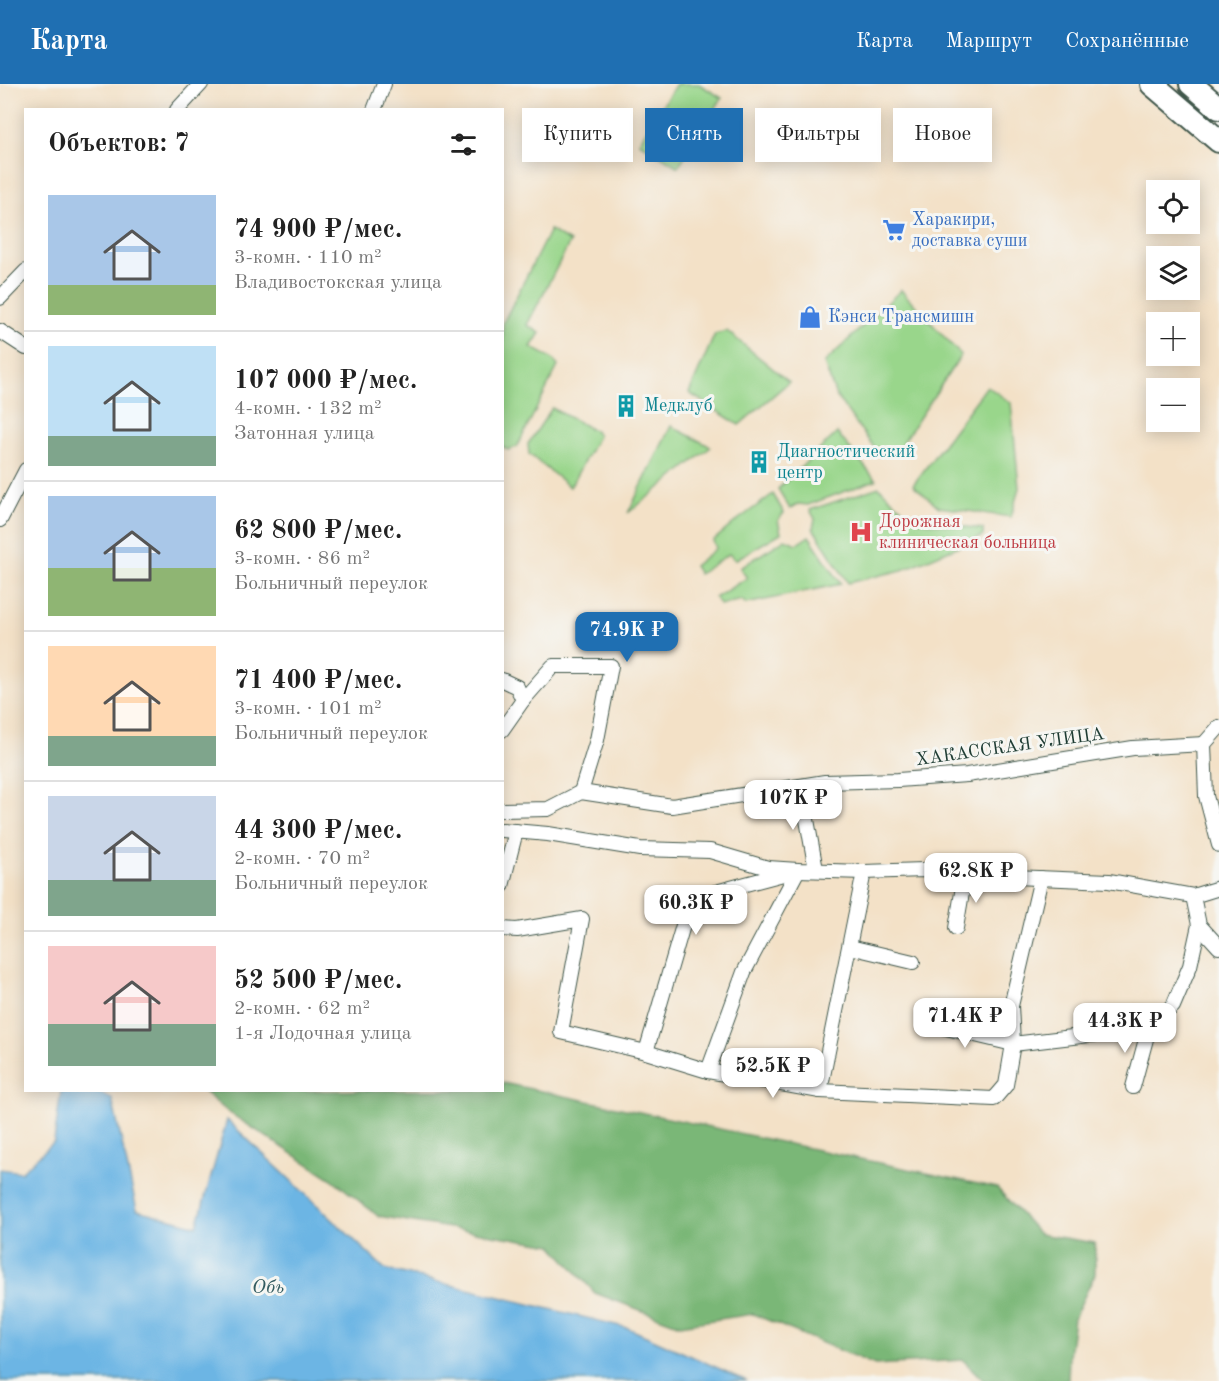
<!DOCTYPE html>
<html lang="ru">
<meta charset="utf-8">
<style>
:root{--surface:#fff;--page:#f6f6f6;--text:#222;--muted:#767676;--line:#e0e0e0;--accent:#1f6fb2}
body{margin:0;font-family:"Old Standard TT",serif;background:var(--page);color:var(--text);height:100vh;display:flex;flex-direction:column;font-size:22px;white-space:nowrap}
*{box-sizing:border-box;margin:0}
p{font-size:20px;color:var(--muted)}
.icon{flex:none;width:33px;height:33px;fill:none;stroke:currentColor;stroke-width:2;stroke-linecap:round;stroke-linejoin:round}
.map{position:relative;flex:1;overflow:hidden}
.drawer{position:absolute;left:24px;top:24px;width:480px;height:984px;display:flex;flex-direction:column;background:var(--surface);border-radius:0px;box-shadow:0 3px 15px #0003}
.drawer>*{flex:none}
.hud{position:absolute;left:522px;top:24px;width:570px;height:54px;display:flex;gap:12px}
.fabs{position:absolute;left:1146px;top:96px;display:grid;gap:12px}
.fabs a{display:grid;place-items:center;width:54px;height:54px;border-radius:0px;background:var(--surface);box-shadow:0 3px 15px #0003;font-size:30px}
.price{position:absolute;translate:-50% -51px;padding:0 14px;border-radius:12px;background:#fff;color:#222;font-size:20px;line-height:39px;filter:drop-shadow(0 2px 3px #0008)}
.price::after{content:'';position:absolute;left:50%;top:36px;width:18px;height:14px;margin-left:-9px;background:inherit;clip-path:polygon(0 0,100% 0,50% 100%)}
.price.selected{background:var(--accent);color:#fff}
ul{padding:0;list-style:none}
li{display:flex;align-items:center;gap:18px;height:150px;padding:0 24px}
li+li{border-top:2px solid var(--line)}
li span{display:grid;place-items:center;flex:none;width:168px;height:120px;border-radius:0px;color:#555}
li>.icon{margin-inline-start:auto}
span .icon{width:72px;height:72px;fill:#fffc;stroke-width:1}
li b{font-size:26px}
h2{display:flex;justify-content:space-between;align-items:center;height:72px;padding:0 24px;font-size:26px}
.chip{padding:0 21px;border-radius:0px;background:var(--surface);box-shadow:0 3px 15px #0003;font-size:21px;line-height:54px}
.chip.selected{background:var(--accent);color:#fff}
header{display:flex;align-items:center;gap:36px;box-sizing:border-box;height:84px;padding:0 30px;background:var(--accent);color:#fff}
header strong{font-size:28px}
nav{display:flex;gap:33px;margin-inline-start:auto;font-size:21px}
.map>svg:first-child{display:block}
.green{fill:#99d68b;stroke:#5c8a60;stroke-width:1.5}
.forest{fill:#7ab777;stroke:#4c7a56;stroke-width:1.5}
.water{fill:#6cb5e4;stroke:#46798c;stroke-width:1.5}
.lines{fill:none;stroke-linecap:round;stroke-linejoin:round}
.minor-casing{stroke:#3f564a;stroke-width:16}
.primary-casing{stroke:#3f564a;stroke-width:26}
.minor{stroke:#fff;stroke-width:14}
.primary{stroke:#fff;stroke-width:22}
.labels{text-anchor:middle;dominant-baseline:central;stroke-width:6;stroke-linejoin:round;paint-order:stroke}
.shop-label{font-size:18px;fill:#366cbe;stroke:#f6f6f2;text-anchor:start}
.culture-label{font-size:18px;fill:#0d838f;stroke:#f6f6f2;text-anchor:start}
.health-label{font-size:18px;fill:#be3a42;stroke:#f6f6f2;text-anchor:start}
.street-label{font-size:18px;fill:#1f3d34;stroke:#f6f6f2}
.water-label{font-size:20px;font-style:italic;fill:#325b60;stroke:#f6f6f2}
</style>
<header>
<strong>Карта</strong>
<nav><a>Карта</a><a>Маршрут</a><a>Сохранённые</a></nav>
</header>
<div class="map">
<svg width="1219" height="1297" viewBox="0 0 1219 1297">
<rect width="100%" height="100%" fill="#f6f6f2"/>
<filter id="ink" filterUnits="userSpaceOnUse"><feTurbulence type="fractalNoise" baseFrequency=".0167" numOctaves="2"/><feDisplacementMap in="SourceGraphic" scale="12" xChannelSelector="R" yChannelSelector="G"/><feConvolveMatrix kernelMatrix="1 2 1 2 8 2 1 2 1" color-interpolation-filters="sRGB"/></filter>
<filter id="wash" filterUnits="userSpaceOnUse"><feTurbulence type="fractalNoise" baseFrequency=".008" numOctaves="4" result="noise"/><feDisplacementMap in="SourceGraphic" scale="24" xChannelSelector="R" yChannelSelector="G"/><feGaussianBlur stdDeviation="1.35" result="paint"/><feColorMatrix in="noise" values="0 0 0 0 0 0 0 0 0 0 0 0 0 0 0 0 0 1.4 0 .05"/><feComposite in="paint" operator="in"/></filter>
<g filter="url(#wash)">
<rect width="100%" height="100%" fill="#f3e1c7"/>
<g class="green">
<path d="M676 0H699L722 14 678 83 639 58Z"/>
<path d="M550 146 570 158 527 241 540 249 531 263 553 275 558 282 517 363 508 366 502 363 503 239Z"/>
<path d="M901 206 961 271 900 363 878 369 836 312 824 279Z"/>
<path d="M727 247 789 298 739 341 689 309 715 250Z"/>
<path d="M987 302 1011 319 1019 404 1011 433 939 423 913 401Z"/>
<path d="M552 324 595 347 598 352 570 403 529 370 528 360Z"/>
<path d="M671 342 711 363 628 429Z"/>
<path d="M837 349 876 396 808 421 798 420 790 425 778 405Z"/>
<path d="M879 403 912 434 923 438 983 445V452L902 486 848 499 813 444 815 435 810 426Z"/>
<path d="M773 410 784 429 778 436 781 449 735 476 729 470 699 490 694 482 716 464 713 457 735 438Z"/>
<path d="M809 452 841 500 746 520 742 516 720 521 715 514 747 494 740 484 785 455 797 460Z"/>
</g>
<path class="forest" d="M503 999 997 1104 1039 1150 1095 1159V1190L1074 1234 1069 1273 1068 1297H984L963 1276 875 1281 753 1230 680 1241 595 1209 552 1161 378 1132 332 1095 228 1028 203 1007 502 1006Z"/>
<path class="water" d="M61 1007H97L112 1015 137 1126 197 1142 227 1036 385 1185 628 1244 747 1297H0V1085L21 1088 54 1058Z"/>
</g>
<g filter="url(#ink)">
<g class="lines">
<g class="minor-casing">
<g id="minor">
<path d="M177 26 201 0"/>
<path d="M374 26 384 0"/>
<path d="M0 214 26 187"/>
<path d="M0 247 26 264"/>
<path d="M0 436 26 386"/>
<path d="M502 596 517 603 523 616 502 646"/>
<path d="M523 616 553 582H611L597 656 581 708"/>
<path d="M1219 643 1204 660 1206 712 1219 761"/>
<path d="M801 702 816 786"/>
<path d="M502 726 548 725 581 708 672 722 825 698 898 696 967 691 1133 664 1204 660"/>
<path d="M502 746 548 750 640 765 710 767 768 784 798 786 864 788 924 786 965 791 1109 797 1193 812 1219 804"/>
<path d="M502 802 516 747"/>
<path d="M1199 841 1219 863"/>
<path d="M956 844 965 791"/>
<path d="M502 845 517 846 582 835 561 948 646 968 708 987 820 1007 994 1015 1006 1001 1013 960 1011 922 1041 794"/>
<path d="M850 863 913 878"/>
<path d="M925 939 1013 960 1149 944 1173 922 1190 882 1199 841 1193 812"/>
<path d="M646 968 686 831 697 813 787 789"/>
<path d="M708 987 744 888 798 786"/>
<path d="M1133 1003 1149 944"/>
<path d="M820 1007 864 788"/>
</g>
</g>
<g class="primary-casing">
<g id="primary">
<path d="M1152 0 1219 57"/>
<path d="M1191 0 1219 24"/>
</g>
</g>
<use href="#minor" class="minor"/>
<use href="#primary" class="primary"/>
</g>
</g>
<defs>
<g id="supermarket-bare" transform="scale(1.8)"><path d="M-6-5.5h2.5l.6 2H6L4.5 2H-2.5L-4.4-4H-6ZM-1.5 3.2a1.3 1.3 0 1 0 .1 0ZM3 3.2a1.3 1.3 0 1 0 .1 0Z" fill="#3f7fe0" stroke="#f6f6f2" stroke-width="2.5" paint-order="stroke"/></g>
<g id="shop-bare" transform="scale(1.8)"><path d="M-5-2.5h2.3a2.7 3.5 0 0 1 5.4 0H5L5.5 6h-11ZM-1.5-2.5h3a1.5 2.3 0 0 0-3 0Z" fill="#3f7fe0" stroke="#f6f6f2" stroke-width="2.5" paint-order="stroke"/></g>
<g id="building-bare" transform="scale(1.8)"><path d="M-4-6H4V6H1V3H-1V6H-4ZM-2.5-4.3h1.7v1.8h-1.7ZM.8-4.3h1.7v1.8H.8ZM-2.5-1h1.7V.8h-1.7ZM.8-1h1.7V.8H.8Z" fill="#0f9aa8" stroke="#f6f6f2" stroke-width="2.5" paint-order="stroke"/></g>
<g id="hospital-bare" transform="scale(1.8)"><path d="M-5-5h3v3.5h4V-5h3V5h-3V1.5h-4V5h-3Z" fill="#e0444e" stroke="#f6f6f2" stroke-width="2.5" paint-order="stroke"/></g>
</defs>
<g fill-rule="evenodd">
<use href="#supermarket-bare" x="894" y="146"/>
<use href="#shop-bare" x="810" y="233"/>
<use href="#building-bare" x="626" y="322"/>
<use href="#building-bare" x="759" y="378"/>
<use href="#hospital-bare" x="861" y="448"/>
</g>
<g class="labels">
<g class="shop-label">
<text x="912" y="136">Харакири,<tspan x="912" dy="21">доставка суши</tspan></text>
<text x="828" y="233">Кэнси Трансмишн</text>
</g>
<g class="culture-label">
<text x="644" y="322">Медклуб</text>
<text x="777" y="368">Диагностический<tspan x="777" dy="21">центр</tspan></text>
</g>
<g class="health-label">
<text x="879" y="438">Дорожная<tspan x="879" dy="21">клиническая больница</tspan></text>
</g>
<g class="street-label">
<text transform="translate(1010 663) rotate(-8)">ХАКАССКАЯ УЛИЦА</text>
</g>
<g class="water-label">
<text x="268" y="1204">Обь</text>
</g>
</g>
</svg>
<div class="fabs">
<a><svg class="icon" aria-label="locate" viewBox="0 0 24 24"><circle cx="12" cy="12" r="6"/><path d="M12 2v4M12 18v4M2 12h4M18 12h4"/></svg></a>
<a><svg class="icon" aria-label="layers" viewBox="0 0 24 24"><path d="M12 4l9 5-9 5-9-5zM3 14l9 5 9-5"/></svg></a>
<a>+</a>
<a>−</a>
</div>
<b class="price selected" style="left:627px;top:579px">74.9K ₽</b>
<b class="price" style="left:793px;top:747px">107K ₽</b>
<b class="price" style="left:976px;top:820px">62.8K ₽</b>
<b class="price" style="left:696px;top:852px">60.3K ₽</b>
<b class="price" style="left:965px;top:965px">71.4K ₽</b>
<b class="price" style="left:1125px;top:970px">44.3K ₽</b>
<b class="price" style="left:773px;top:1015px">52.5K ₽</b>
<div class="hud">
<a class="chip">Купить</a>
<a class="chip selected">Снять</a>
<a class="chip">Фильтры</a>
<a class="chip">Новое</a>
</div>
<section class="drawer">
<h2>Объектов: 7<svg class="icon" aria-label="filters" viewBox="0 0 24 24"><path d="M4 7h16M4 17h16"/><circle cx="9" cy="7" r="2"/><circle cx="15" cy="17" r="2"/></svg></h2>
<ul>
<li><span style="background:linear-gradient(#a9c7e8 75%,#8fb573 0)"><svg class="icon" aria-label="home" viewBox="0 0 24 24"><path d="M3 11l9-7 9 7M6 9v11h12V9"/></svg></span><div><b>74 900 ₽/мес.</b><p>3-комн. · 110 m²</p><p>Владивостокская улица</p></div></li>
<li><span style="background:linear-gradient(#bfe0f5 75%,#7fa58c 0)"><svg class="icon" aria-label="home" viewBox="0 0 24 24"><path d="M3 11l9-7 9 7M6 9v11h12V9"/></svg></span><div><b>107 000 ₽/мес.</b><p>4-комн. · 132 m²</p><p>Затонная улица</p></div></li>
<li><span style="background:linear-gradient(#a9c7e8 60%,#8fb573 0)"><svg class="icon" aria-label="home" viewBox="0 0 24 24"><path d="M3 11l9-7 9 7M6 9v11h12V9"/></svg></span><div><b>62 800 ₽/мес.</b><p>3-комн. · 86 m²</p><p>Больничный переулок</p></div></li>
<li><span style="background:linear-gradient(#ffd9b3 75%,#7fa58c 0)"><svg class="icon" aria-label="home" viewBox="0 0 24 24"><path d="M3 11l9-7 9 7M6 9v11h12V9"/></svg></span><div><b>71 400 ₽/мес.</b><p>3-комн. · 101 m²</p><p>Больничный переулок</p></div></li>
<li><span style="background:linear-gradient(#c9d6e8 70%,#7fa58c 0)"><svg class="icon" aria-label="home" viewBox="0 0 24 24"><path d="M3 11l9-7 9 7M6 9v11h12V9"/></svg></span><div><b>44 300 ₽/мес.</b><p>2-комн. · 70 m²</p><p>Больничный переулок</p></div></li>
<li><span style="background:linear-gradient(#f6c9c9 65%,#7fa58c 0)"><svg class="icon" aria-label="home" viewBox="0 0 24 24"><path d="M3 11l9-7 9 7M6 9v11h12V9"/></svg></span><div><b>52 500 ₽/мес.</b><p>2-комн. · 62 m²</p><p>1-я Лодочная улица</p></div></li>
</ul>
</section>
</div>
